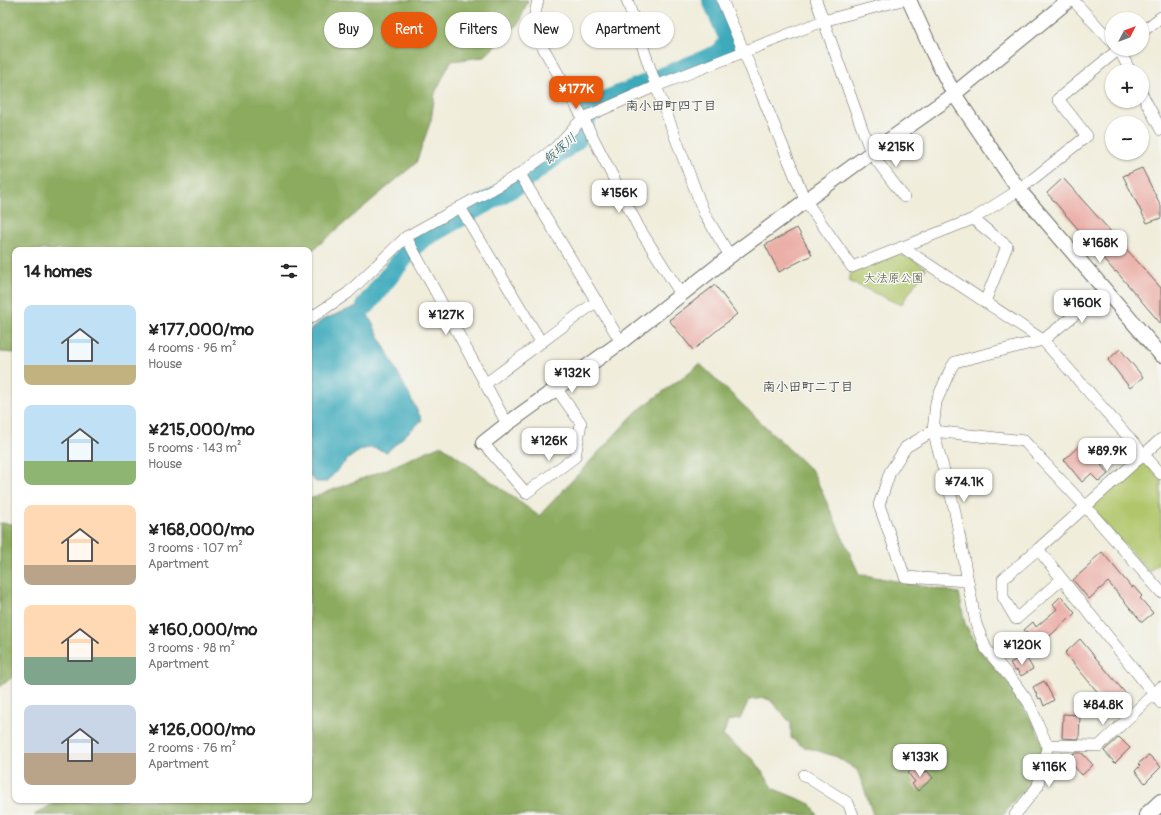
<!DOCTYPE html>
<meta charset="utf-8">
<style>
:root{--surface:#fff;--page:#f6f6f6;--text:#222;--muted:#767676;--accent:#ea580c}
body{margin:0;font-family:Pangolin,"Klee One",sans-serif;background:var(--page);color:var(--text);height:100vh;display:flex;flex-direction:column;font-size:15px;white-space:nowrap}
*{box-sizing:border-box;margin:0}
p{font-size:13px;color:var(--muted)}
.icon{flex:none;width:22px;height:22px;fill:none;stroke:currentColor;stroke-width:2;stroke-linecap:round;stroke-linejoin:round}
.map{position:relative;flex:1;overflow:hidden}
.details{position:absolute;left:12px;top:247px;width:300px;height:556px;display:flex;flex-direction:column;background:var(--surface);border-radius:8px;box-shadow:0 1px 3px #0004}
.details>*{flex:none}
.banner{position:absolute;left:324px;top:12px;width:380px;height:36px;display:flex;gap:8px}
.needle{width:26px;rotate:48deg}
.controls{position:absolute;left:1105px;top:12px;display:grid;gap:8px}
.controls a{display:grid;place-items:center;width:44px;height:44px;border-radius:50%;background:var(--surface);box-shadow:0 1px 3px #0004;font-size:20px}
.price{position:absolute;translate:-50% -34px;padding:0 9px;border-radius:8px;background:#fff;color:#222;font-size:13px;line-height:26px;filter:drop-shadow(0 1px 2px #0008)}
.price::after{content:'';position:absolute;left:50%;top:24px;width:12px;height:9px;margin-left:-6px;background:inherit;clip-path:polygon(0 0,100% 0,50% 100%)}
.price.selected{background:var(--accent);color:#fff}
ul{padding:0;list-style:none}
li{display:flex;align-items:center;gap:12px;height:100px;padding:0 12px}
li span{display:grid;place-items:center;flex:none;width:112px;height:80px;border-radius:8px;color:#555}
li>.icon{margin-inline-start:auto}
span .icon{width:48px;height:48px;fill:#fffc;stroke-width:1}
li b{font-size:17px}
h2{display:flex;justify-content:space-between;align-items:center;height:48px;padding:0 12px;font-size:17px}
.chip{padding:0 14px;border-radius:18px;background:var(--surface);box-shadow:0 1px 3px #0004;font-size:14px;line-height:36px}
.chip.selected{background:var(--accent);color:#fff}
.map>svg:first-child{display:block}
.green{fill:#b1c66a;stroke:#667143}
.forest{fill:#8cab5e;stroke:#54643d}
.water{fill:#3daabc;stroke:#2c636c}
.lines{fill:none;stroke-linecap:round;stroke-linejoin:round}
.river{stroke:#3daabc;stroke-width:20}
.building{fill:#ebafa7}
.minor-casing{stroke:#66655f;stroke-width:12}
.tertiary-casing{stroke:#66655f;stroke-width:16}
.secondary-casing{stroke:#66655f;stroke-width:18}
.minor{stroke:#fff;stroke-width:11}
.tertiary{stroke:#fff;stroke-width:14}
.secondary{stroke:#fff;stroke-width:16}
.labels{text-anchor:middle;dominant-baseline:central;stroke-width:3;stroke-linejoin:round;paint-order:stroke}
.park-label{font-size:12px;fill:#505837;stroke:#f6f6f2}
.neighbourhood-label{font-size:13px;fill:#1c1c1c;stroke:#f6f6f2}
.water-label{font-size:13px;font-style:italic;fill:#2b5c64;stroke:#f6f6f2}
</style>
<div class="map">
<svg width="1161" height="815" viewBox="0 0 1161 815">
<rect width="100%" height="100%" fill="#f6f6f2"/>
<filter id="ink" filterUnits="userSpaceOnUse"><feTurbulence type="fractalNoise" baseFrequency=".025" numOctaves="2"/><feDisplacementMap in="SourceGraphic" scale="8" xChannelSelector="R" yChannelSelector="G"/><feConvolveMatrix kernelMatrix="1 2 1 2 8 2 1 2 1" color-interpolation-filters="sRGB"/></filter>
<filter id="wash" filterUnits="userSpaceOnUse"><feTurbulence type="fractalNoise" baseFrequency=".012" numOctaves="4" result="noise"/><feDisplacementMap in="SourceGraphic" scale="16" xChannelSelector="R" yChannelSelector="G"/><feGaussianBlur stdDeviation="0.9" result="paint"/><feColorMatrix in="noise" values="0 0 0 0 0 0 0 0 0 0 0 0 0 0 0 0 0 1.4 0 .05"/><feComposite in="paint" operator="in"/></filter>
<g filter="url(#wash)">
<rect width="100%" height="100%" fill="#f0eddb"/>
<g class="green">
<path d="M900 252 926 268 901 305 849 281 851 273Z"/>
<path d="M1145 461 1161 480V561L1149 572 1090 507Z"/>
</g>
<g class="forest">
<path d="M0 0H528L519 23 484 57 451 61 435 93 431 120 416 163 309 253V250H15V353L0 352Z"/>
<path d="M700 364 813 472 859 574 959 593 965 624 983 653 1008 682 1034 724 1044 745 1041 769 1031 785 1017 797 1003 815H873L863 785 857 770 837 757 812 749 805 748 791 738V723L770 700 764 698 749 700 740 719 728 721 723 736 755 761 774 789 811 804 817 815H34L59 800H309V499L387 469 441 445 539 516 636 412Z"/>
<path d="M0 523 15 524V675L0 687Z"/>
</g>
<path class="water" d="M357 306 368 315 422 420 387 452C382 451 376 448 371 448 356 447 336 471 327 482H316L309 476V331L322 320Z"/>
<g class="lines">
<path class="river" d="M366 305 411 248 423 238 517 185 577 139 592 106 719 54 726 46 729 39 712 0"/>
</g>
<g id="blocks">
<g class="building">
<path d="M1142 168 1161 206V218L1147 223 1123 176Z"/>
<path d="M1063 178 1161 288V324L1116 271 1115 272 1047 193Z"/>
<path d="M797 228 812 255 779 272 765 245Z"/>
<path d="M715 285 737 314 693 350 669 320Z"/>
<path d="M1120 349 1143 377 1130 388 1108 360Z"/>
<path d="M1085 440 1103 462 1101 465 1108 474 1099 482 1091 474 1082 482 1064 460Z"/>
<path d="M1102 552 1132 588 1133 586 1142 596 1140 598 1153 613 1142 622 1108 582 1089 599 1073 580 1092 563 1091 562Z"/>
<path d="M1061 596 1075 613 1067 621V620L1038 647 1024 630 1033 622 1036 627 1057 609 1053 604Z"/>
<path d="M1080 639 1126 694 1110 707 1065 653Z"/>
<path d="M1025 655 1033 669 1021 676 1017 670 1015 671 1010 663Z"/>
<path d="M1044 681 1054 700 1044 706 1041 698 1039 699 1033 687Z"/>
<path d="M1063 714 1080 715 1079 739 1062 738Z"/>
<path d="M1119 737 1130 748 1115 763 1104 751Z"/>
<path d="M1074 753H1082L1093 765 1082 775 1067 759Z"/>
<path d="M1149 755 1161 767 1145 783 1135 771 1140 766 1138 764Z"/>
<path d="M917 765 924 773 927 771 933 778 918 791 912 784 915 782 908 773Z"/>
</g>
</g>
</g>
<g filter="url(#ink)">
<use href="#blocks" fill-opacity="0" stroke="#66655f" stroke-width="1"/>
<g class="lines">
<g class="minor-casing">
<g id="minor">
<path d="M538 0 532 28 583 118 639 228 681 294"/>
<path d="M627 0 656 86 704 213 730 256"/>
<path d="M722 0 744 52 805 200 852 267 973 219 1019 190 1087 136 1058 99 1119 49"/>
<path d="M816 0 871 153 904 197"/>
<path d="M1073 0 1112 42"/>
<path d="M1142 32 1161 17"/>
<path d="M1119 49 1130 71"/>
<path d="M1142 94 1161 130"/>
<path d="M520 174 621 342"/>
<path d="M460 207 541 342"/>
<path d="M973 219 1007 246 985 302"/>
<path d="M406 237 507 424"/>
<path d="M902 247 1043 340 1161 474"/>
<path d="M309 319 348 293 406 237 520 174 555 148 583 118 656 86 823 21 902 0"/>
<path d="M485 384 597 301"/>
<path d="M1161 439 1038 549 1161 703"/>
<path d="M483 443 526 493 575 457 581 423 556 388"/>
<path d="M1038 549 1003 579V597L1016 619 1062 579"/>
<path d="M968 581 905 577 879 505 890 472 906 447 933 431 1024 441 1085 506 1161 592"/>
<path d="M1047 745 1099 746 1161 687"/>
<path d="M804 775 848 803 853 815"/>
<path d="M1015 815 1038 786 1041 769 1046 756 1047 745 1029 703 1013 681 986 649 976 624 954 507 933 431 936 402 951 368 955 362 1043 340 1106 290"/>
</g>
</g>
<g class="tertiary-casing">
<g id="tertiary">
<path d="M909 0 933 53 954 94 1019 190 1161 355"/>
<path d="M483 443 507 424 621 342 730 256 871 153 954 94 1069 0"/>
</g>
</g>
<g class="secondary-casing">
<path id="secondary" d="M1147 815 1161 802"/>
</g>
<use href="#minor" class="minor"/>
<use href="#tertiary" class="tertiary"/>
<use href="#secondary" class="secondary"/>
</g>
</g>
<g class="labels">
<g class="park-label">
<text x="894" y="278">大法原公園</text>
</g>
<g class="neighbourhood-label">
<text x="671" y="106">南小田町四丁目</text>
<text x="808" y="387">南小田町二丁目</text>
</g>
<g class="water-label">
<text transform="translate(560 149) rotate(-41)">飯塚川</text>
</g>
</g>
</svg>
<div class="controls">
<a><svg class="needle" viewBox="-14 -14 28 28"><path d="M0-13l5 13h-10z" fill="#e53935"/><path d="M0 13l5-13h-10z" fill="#767676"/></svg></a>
<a>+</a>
<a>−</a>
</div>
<b class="price selected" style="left:576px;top:110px">¥177K</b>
<b class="price" style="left:896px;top:168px">¥215K</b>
<b class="price" style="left:619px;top:214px">¥156K</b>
<b class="price" style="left:1100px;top:264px">¥168K</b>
<b class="price" style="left:1082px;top:324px">¥160K</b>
<b class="price" style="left:446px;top:336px">¥127K</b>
<b class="price" style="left:572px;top:394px">¥132K</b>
<b class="price" style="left:549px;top:462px">¥126K</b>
<b class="price" style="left:1107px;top:472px">¥89.9K</b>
<b class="price" style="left:964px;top:503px">¥74.1K</b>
<b class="price" style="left:1022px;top:666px">¥120K</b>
<b class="price" style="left:1103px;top:726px">¥84.8K</b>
<b class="price" style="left:920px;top:778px">¥133K</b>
<b class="price" style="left:1049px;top:788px">¥116K</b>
<div class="banner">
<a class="chip">Buy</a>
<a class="chip selected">Rent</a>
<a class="chip">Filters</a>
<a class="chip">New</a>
<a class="chip">Apartment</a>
</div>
<section class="details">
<h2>14 homes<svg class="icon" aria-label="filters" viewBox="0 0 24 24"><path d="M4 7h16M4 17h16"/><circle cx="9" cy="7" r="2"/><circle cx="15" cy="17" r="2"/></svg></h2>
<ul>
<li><span style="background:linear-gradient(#bfe0f5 75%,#c2b280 0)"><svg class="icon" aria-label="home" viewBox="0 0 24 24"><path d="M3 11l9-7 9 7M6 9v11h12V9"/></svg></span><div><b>¥177,000/mo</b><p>4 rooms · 96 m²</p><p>House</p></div></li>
<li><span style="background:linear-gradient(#bfe0f5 70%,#8fb573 0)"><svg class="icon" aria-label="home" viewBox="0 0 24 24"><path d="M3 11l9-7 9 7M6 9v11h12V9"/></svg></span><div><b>¥215,000/mo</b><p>5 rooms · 143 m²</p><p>House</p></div></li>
<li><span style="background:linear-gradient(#ffd9b3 75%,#b9a48a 0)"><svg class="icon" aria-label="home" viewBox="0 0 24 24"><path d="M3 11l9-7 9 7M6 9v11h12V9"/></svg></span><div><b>¥168,000/mo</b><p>3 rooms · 107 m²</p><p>Apartment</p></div></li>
<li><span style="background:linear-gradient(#ffd9b3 65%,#7fa58c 0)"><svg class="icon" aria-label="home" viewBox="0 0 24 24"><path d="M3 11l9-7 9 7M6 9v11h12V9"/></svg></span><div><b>¥160,000/mo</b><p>3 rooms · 98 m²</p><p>Apartment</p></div></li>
<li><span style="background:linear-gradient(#c9d6e8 60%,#b9a48a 0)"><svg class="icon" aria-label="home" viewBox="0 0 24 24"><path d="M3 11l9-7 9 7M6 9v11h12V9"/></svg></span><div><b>¥126,000/mo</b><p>2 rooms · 76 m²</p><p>Apartment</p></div></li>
</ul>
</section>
</div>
